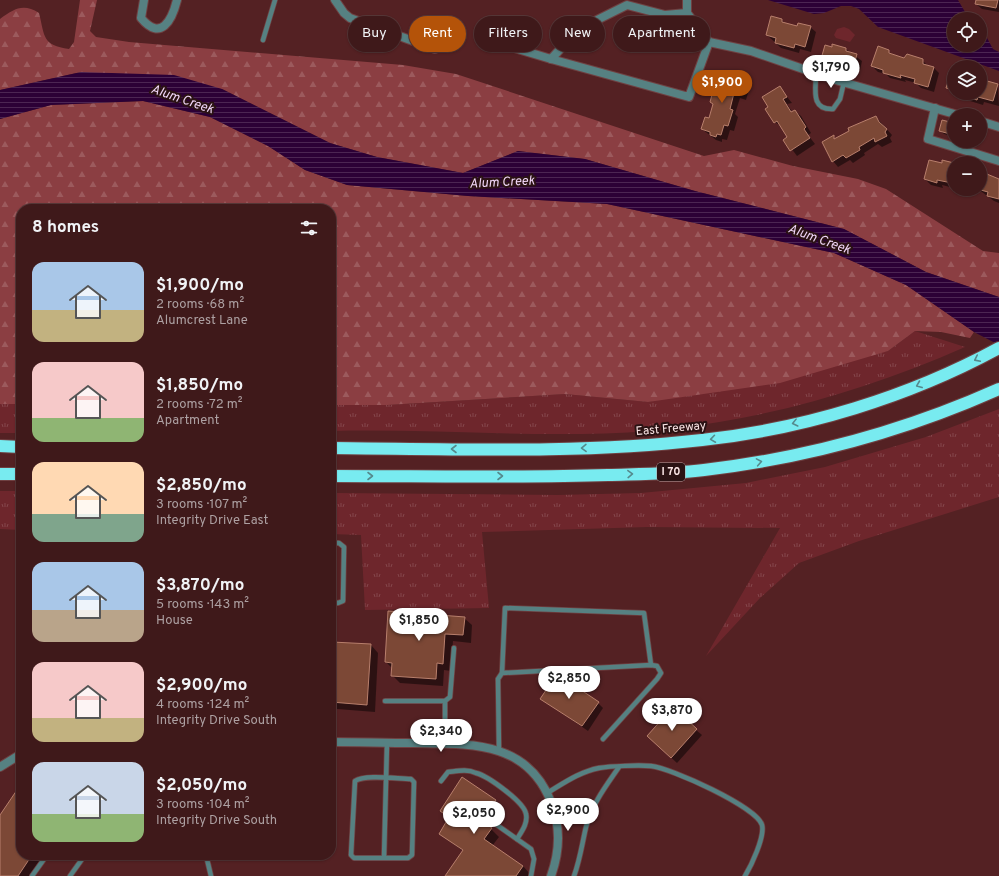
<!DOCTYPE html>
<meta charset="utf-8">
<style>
:root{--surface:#3f191a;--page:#4a2627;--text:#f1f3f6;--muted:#ada0a2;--line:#583839;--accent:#b45309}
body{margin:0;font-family:Overpass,sans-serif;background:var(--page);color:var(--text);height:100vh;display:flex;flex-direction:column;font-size:15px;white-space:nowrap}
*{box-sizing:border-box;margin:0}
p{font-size:13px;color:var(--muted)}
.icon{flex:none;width:22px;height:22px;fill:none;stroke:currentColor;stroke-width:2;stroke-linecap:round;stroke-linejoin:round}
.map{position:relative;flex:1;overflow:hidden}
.drawer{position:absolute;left:16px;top:204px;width:320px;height:656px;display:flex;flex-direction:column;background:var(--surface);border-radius:16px;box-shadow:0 1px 3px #0004,0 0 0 1px var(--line)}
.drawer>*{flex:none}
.top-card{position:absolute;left:348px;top:16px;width:380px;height:36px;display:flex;gap:8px}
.controls{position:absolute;left:947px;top:12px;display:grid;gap:8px}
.controls a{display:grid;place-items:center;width:40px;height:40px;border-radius:50%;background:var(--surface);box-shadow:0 1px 3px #0004,0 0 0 1px var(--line);font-size:20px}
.price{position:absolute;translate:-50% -34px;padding:0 9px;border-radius:14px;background:#fff;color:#222;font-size:13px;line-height:26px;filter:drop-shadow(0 1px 2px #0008)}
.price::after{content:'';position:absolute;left:50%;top:24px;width:12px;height:9px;margin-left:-6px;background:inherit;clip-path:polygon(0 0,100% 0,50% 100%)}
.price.on{background:var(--accent);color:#fff}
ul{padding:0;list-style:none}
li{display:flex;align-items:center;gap:12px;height:100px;padding:0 16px}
li span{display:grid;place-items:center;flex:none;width:112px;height:80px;border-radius:12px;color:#555}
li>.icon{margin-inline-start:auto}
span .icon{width:48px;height:48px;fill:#fffc;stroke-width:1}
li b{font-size:17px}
h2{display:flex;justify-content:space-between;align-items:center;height:48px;padding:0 16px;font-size:17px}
.pill{padding:0 14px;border-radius:18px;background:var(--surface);box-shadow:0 1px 3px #0004,0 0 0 1px var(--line);font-size:14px;line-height:36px}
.pill.on{background:var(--accent);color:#fff}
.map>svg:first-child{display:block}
.grass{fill:url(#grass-tufts)}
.forest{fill:url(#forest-firs)}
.pitch{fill:#6e262c}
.water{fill:url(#water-rules)}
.shadow{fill:#0007}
.building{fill:#7c4836;stroke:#b87f6c}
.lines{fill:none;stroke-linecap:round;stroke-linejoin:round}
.lane-casing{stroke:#6f4142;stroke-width:6}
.street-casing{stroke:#6f4142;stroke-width:10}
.highway-casing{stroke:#6f4142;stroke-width:14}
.lane{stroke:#568182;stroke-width:4.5}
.street{stroke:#568182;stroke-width:8}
.highway{stroke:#78ebf0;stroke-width:12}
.oneway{stroke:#558a8d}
.labels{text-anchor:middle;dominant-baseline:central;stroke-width:4;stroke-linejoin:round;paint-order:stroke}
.shield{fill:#2b1314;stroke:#bda7a7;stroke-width:1}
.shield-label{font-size:11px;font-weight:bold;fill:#fbe6e6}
.street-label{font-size:12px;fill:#fbe6e6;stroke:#2b1314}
.water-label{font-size:13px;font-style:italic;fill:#f2d7f9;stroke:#2b1314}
</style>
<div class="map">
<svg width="999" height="876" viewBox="0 0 999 876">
<defs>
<pattern id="grass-tufts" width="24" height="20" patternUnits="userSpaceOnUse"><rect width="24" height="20" fill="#6e262c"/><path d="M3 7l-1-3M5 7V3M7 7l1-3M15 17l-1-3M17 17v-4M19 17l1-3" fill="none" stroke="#84464b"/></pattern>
<pattern id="forest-firs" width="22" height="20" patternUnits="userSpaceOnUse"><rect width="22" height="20" fill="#8b3e42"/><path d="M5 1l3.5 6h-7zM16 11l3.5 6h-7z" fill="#9c5a5d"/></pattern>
<pattern id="water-rules" width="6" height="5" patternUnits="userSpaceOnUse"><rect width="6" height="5" fill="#2c0036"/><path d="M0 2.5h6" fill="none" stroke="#4c2553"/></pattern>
</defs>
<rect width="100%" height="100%" fill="#542123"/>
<g class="grass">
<path d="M915 331 965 347C842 401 716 433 581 434 498 435 414 429 331 431V405H387L565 394 648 402 888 351Z"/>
<rect x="0" y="404" width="21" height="29"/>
<path d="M999 409V497L859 541 799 563 760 598 706 656 780 528 647 527 482 532 489 608 365 610 361 535 331 534V493L558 495 641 493 746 483 825 467 926 437Z"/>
<path d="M0 491H21V530L0 529Z"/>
</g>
<g class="forest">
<path d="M80 0H97L90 31 96 37 129 42 403 65 456 74 704 156 734 150 793 166 858 179 886 189 983 251 999 253V297L926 272 844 229 695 191 585 159 518 151 463 173 377 157 330 143 222 89 81 72 0 90V19C14 9 23 3 39 13 45 37 42 45 69 49L74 42Z"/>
<path d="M143 101 210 117 268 146 305 170 347 185 468 196 607 204 834 253 906 285 974 332 970 338 941 332 915 331 888 351 780 383 648 402 565 394 387 405H331V209H21V404H0V119L51 105Z"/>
</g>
<path class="pitch" d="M844 27 849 29 855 35 850 42 836 38 834 35 837 29Z"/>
<g class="water">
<path d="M768 0H958L968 17 971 19H954V45H980V25L993 49 999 52V71L878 27 859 9 851 6H841L824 13 814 14Z"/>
<path d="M81 72 174 75 222 89 330 143 377 157 463 173 518 151 585 159 695 191 844 229 926 272 999 297V345L974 332 906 285 834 253 607 204 468 196 347 185 305 170 268 146 210 117 143 101 51 105 0 119V90Z"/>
</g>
<g class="shadow">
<path d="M977 0H999V12L982 9 976 4Z"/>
<path d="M782 20 786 25 798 28 810 27 816 32 811 52 800 49 799 53 781 48 767 35Z"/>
<path d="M846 49 862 61 860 70 857 69 856 72 850 71 849 74 834 70 822 58Z"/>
<path d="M888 51 893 55 905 59 922 60 928 66 934 68 939 73 934 92 921 88 916 83 905 80 906 82 890 78 886 74 878 72 872 66Z"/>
<path d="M954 73V93H980V81L998 85 999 106 984 102 983 105 967 100 963 96 953 93 948 87Z"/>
<path d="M744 81 750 86 746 100 740 98 735 114 738 117 734 131 730 130 727 140 722 139V142L716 140 702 129 710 119 714 105 711 102 719 86Z"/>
<path d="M779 87 792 103 787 104 793 113 795 111 801 116 811 133 808 135 815 144 797 156 785 140 789 137 782 127 775 122 766 109 769 107Z"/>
<path d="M876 117 892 135 890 138 892 142 882 147 878 144 864 153 865 155 853 163 850 160 838 167 833 161V137L836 139Z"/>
<path d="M954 124V137L944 134 940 131Z"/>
<path d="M967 141H976V143Z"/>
<path d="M942 164H954V188L942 185 943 188 931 185 925 179Z"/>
<path d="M982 174 999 180V203L994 201 978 189H980Z"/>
<path d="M956 189H973L971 195 959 192Z"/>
<path d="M464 618 472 625 471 643 453 641 451 671 444 670 443 686 400 683 392 675 393 669 386 662Z"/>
<path d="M333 643 371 645 378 653 375 712 337 709 331 704Z"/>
<path d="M542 699 598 703 603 708 588 731Z"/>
<path d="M696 730 702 735 677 763 654 742Z"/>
<path d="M463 778 496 801 503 808 490 828 499 837 492 846 523 866 530 874 529 876H446L463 851 440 833 450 819 441 811Z"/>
<path d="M21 790V855H45L31 876H0V817Z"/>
</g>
<g class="building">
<path d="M976 0H998L996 8 975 4Z"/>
<path d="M771 16 782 19V22L797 26 798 23 811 26 805 47 795 44 794 48 775 43 776 38 766 35Z"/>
<path d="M832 44 846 48V51L857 54 854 65 851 64 850 67 845 66 844 69 827 64 828 61 821 59 825 45 832 47Z"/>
<path d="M878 46 889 50V53L904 58 907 54 923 59V64L934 67 928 87 914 83 915 79 900 75 901 78 883 73V70L871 66Z"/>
<path d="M951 71 954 72V90L946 88Z"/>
<path d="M722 73 745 80 740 95 734 93 730 109 733 110 728 126 724 125 721 135 717 134 716 137 710 135V132L701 129 705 117 709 118 713 104 710 102 715 84 718 85Z"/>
<path d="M980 79 998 84 993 101 978 97 977 100 960 95 961 93H980Z"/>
<path d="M780 86 787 97 783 99 791 112 795 110 806 127 804 129 810 138 790 151 783 140 787 137 777 121 774 123 765 109 768 107 762 97Z"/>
<path d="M876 116 879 122 887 129 885 132 887 136 875 142 874 138 859 147 860 150 846 158 843 155 832 162 822 142 834 135V139L849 131 848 128Z"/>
<path d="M942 120 954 123V135L939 131Z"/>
<path d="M929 160 942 163V160L954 163V187H952V183L937 180V183L924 179Z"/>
<path d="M982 172 999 179V199L987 196 988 192 977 189H980Z"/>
<path d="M388 611 465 617 463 635 445 634 443 664 437 663 436 679 391 676 392 663 385 662Z"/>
<path d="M332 642 371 644 367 705 331 702Z"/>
<path d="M557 674 599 702 582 726 540 699Z"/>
<path d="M673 707 697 729 671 758 647 736Z"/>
<path d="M462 777 496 800 482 822 492 828 484 839 523 866 516 876H445L463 850 439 834 449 817 440 811Z"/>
<path d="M19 787 21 788V855H32L18 876H0V815Z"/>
</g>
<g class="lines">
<g class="lane-casing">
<g id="lane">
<path d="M263 40 275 0"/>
<path d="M816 73C816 89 810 110 833 109L840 99 844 82"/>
<path d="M331 543H339L344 547 343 601 338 603 331 602"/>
<path d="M502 673 505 608 644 613 651 665"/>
<path d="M385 701H445V743"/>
<path d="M445 701 450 697 454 648"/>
<path d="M499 751 498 679 502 673 651 665 657 666 661 673 657 679 603 739"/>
<path d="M441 781 448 772C458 771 467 769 476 773 488 776 524 802 526 814 528 823 522 831 517 839"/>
<path d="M547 793C564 783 579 772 599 768 611 766 639 765 651 766 671 768 757 807 762 825 765 837 751 866 745 876"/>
<path d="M487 818 531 849 534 859 531 876"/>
<path d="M206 855 211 876"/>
<path d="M211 855 222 857H303L307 855"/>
<path d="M384 858H408L412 855 414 782 411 779C398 779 365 774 355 781L351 855 354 858H384L387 743"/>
<path d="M32 876 47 855"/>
<path d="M70 876 85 855"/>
<path d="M574 876C580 860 582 844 586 827 592 804 606 786 619 767"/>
</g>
</g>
<g class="street-casing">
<g id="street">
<path d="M144 0 141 18C161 42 172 20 177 0"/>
<path d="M335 0 344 13 350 18 435 49"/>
<path d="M687 0V13L709 42"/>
<path d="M485 39 551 59 689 97 709 42"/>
<path d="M709 42 751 51 832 79 958 115"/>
<path d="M551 59 579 29 627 5 665 15 687 13"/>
<path d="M935 108 928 139 999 161"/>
<path d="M980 121 999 127"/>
<path d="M331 742C358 742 386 743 413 743 469 744 527 740 551 802 561 827 560 851 551 876"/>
<path d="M0 767 21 754"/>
</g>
</g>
<g class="highway-casing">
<g id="highway">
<path d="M0 446 21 447"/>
<path d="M331 448C454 449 579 454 702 440 804 429 909 397 999 348"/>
<path d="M0 474H21"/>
<path d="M331 476C423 476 516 478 608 475 640 474 672 474 704 470 806 458 905 431 999 389"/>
</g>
</g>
<use href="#lane" class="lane"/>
<use href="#street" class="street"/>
<use href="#highway" class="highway"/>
</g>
<defs><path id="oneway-chevron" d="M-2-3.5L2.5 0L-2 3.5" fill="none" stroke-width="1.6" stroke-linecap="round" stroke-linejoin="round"/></defs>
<g class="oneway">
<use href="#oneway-chevron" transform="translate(977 359) rotate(154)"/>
<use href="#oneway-chevron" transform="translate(919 385) rotate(158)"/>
<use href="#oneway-chevron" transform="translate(795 423) rotate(166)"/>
<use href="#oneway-chevron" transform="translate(713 439) rotate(172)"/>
<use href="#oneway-chevron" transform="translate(584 448) rotate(179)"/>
<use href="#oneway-chevron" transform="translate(454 449) rotate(-180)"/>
<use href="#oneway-chevron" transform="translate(759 462) rotate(-10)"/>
<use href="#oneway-chevron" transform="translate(630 474) rotate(-2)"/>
<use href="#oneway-chevron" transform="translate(370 476)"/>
<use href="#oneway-chevron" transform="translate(500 476)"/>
</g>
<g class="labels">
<rect class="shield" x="657" y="463" width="28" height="18" rx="3"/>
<g class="shield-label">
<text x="671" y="472">I 70</text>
</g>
<g class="street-label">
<text transform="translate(671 429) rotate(-5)">East Freeway</text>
</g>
<g class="water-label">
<text transform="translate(182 100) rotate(19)">Alum Creek</text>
<text transform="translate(502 183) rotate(-3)">Alum Creek</text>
<text transform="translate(819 240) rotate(20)">Alum Creek</text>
</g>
</g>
</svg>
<div class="controls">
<a><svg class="icon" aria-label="locate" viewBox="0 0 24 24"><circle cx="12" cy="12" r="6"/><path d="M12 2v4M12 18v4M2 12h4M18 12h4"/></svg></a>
<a><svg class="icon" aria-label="layers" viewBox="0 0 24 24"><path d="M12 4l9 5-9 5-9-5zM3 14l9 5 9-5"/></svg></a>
<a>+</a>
<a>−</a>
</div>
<b class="price" style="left:831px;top:89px">$1,790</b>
<b class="price on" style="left:722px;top:104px">$1,900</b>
<b class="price" style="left:419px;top:642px">$1,850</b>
<b class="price" style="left:569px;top:700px">$2,850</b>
<b class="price" style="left:672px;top:732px">$3,870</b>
<b class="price" style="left:441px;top:753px">$2,340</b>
<b class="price" style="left:568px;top:832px">$2,900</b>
<b class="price" style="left:474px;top:835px">$2,050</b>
<div class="top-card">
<a class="pill">Buy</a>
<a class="pill on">Rent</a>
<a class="pill">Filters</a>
<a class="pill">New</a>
<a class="pill">Apartment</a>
</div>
<section class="drawer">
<h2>8 homes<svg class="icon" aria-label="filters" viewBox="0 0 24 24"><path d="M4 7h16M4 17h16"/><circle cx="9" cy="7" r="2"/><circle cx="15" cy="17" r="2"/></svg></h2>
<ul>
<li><span style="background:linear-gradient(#a9c7e8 60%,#c2b280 0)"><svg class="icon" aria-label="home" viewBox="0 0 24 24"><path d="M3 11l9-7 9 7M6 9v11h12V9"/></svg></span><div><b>$1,900/mo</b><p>2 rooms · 68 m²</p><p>Alumcrest Lane</p></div></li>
<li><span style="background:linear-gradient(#f6c9c9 70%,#8fb573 0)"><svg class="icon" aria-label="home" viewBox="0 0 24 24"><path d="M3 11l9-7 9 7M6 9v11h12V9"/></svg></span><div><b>$1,850/mo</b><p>2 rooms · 72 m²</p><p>Apartment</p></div></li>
<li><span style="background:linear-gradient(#ffd9b3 65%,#7fa58c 0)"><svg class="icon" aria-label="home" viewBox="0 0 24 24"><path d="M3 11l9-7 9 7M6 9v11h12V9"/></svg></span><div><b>$2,850/mo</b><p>3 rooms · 107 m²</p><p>Integrity Drive East</p></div></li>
<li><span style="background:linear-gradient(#a9c7e8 60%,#b9a48a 0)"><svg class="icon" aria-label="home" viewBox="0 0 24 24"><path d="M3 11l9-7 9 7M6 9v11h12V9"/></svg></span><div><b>$3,870/mo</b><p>5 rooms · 143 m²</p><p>House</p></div></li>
<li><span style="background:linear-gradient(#f6c9c9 70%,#c2b280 0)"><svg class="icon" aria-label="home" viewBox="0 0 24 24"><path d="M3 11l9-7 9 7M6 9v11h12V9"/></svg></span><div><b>$2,900/mo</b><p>4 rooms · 124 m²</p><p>Integrity Drive South</p></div></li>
<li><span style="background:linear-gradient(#c9d6e8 65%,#8fb573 0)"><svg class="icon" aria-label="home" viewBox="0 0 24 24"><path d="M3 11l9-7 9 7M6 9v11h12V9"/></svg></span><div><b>$2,050/mo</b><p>3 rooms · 104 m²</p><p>Integrity Drive South</p></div></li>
</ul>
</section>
</div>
